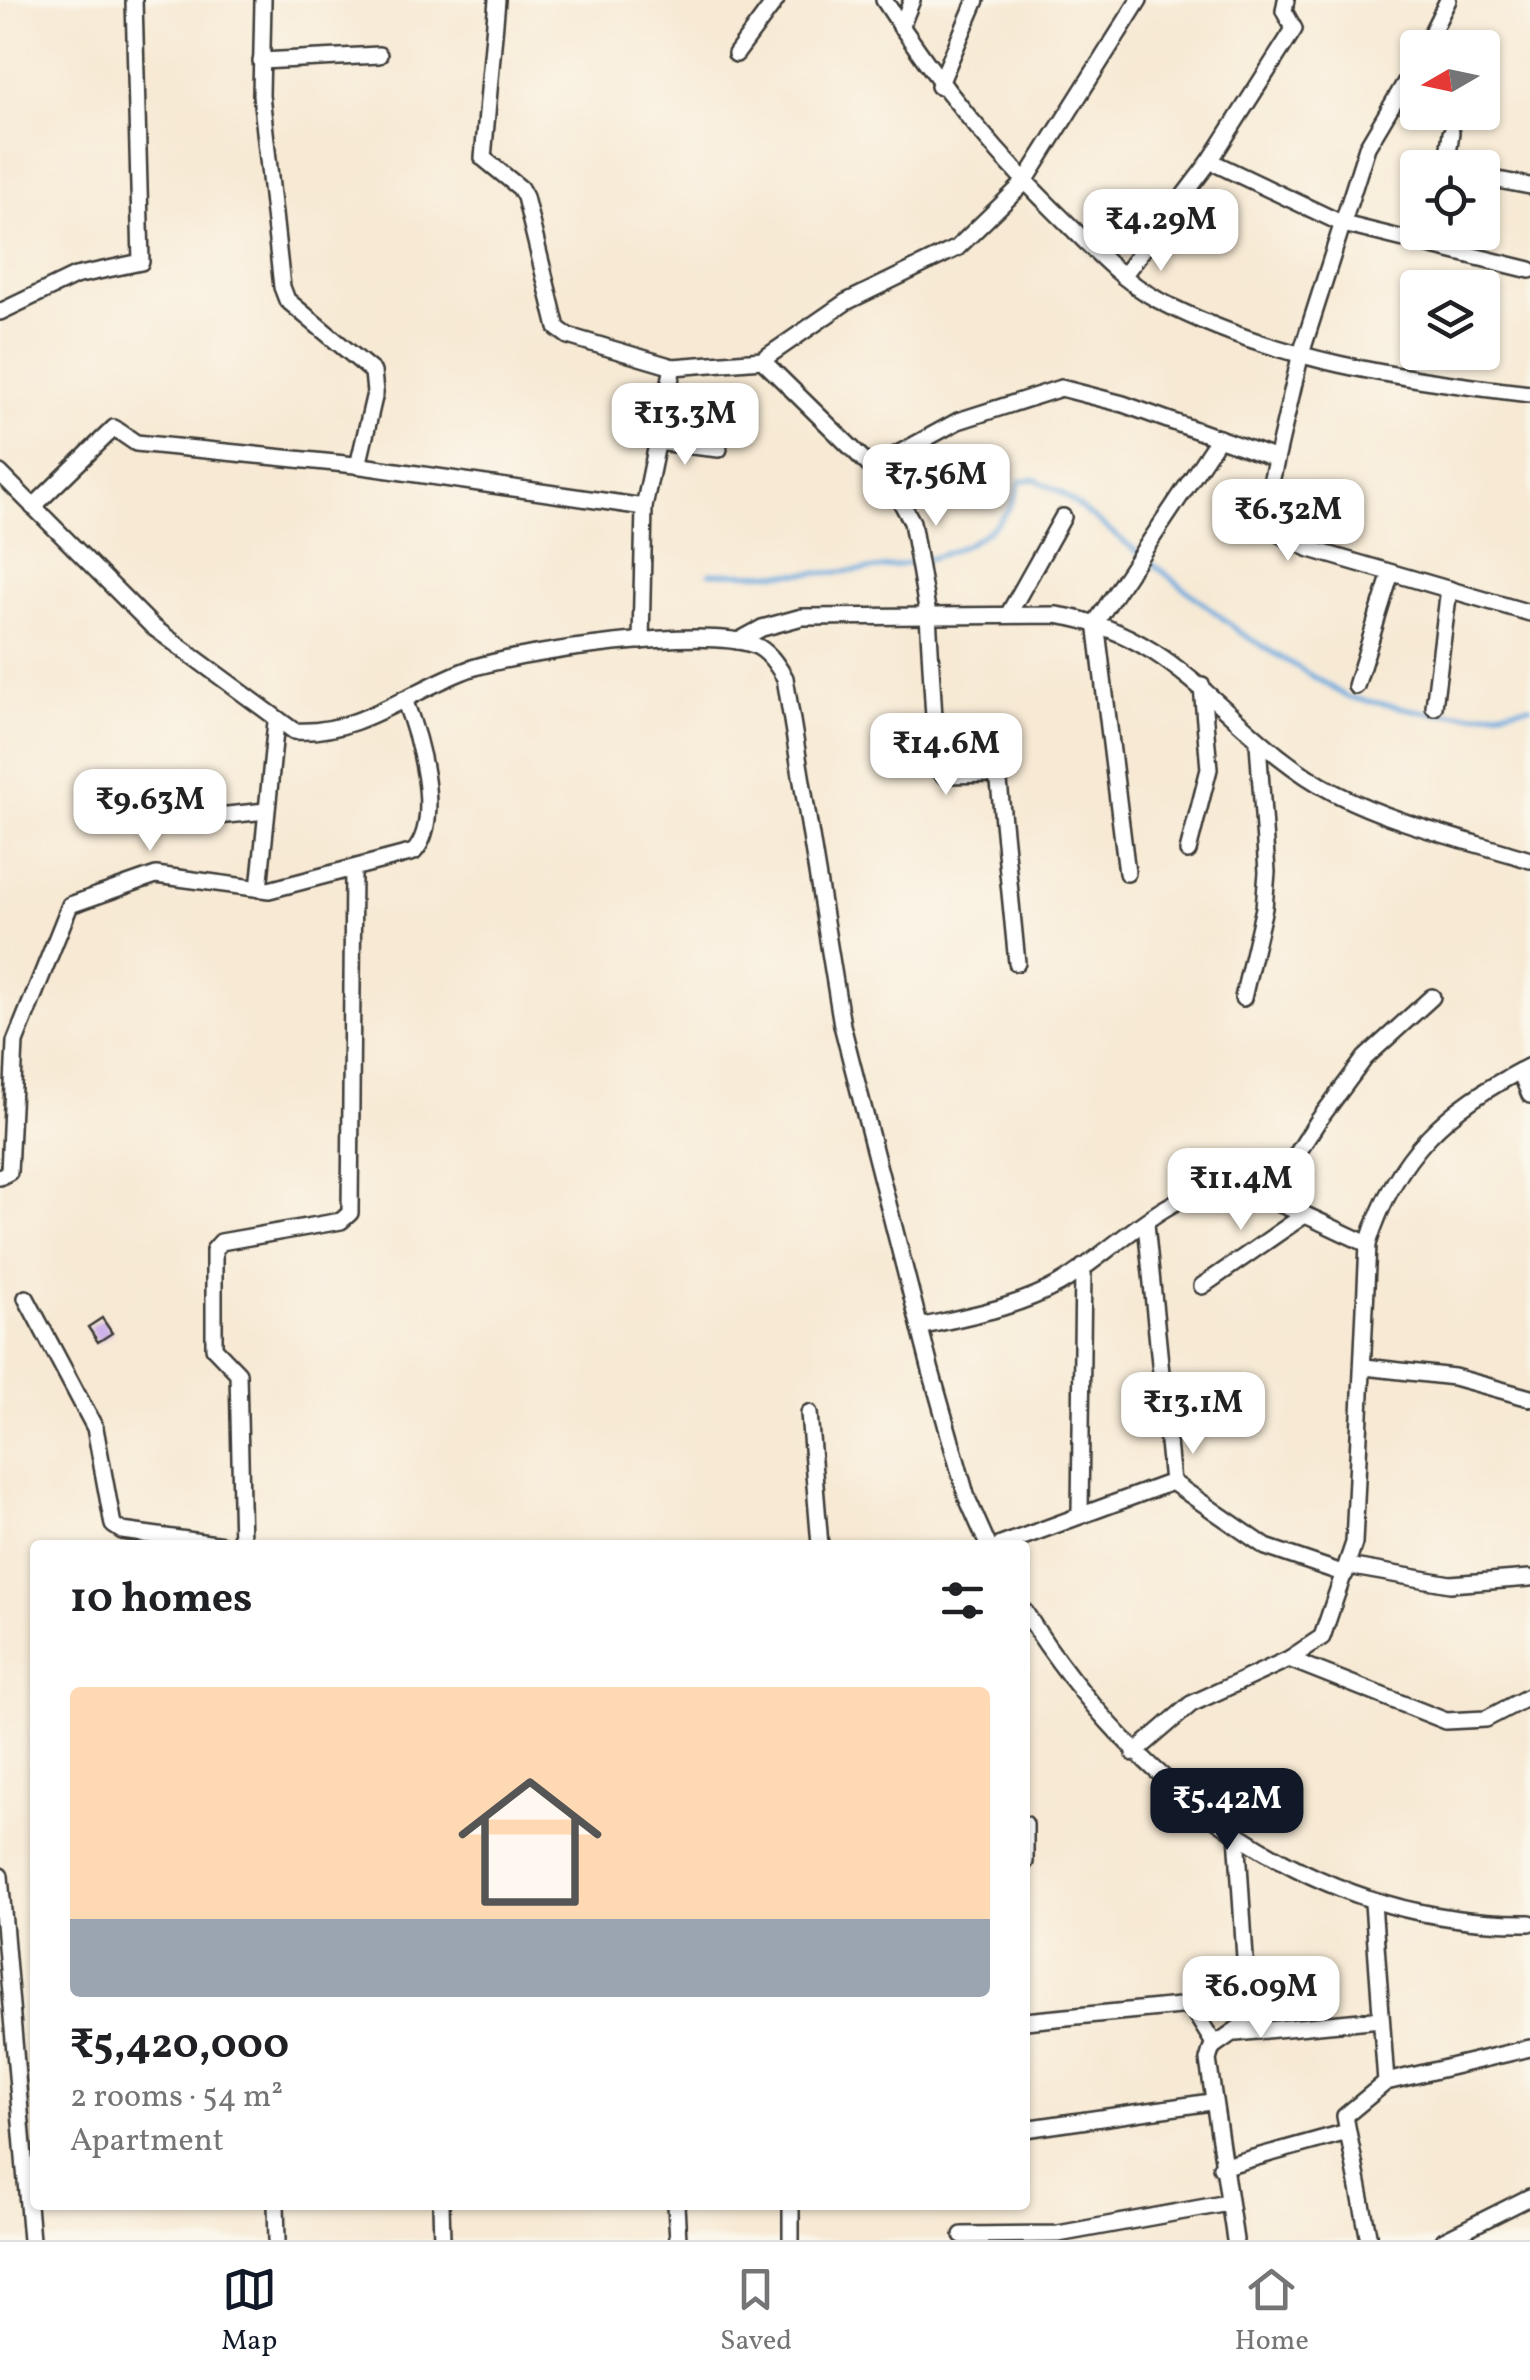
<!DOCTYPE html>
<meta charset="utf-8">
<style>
:root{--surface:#fff;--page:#f2f2f2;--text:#202124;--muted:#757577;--line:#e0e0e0;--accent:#111827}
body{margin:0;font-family:Vollkorn,serif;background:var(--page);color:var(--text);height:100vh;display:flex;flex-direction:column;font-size:38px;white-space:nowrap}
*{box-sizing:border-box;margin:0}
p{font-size:32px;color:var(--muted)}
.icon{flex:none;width:55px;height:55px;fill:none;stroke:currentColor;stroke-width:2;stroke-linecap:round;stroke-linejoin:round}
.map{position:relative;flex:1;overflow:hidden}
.side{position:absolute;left:30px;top:1540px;width:1000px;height:670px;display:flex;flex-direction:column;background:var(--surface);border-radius:10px;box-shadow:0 2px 8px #0004}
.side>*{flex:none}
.needle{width:65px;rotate:261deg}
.tools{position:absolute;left:1400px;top:30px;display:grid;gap:20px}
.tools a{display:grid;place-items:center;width:100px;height:100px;border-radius:10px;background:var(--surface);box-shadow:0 2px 8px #0004;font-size:50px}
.price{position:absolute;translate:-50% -85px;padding:0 22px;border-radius:20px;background:#fff;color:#222;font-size:32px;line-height:65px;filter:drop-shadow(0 2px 5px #0008)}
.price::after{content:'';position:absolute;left:50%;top:60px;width:30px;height:22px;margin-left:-15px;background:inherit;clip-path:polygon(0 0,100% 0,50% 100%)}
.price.active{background:var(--accent);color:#fff}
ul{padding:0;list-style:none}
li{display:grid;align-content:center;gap:20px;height:530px;padding:0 40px}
li span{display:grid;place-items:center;height:310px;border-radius:10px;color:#555}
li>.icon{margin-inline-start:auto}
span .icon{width:180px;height:180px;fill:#fffc;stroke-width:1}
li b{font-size:42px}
h2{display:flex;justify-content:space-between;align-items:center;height:120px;padding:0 40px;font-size:42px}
.menu{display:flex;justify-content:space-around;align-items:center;height:140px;border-top:2px solid var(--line);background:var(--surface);font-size:28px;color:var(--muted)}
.menu a{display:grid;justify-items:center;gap:5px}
.menu .active{color:var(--accent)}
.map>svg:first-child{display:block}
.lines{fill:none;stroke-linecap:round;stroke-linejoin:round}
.stream{stroke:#6ba7dc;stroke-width:5}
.building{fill:#ceb3ea}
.minor-casing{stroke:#3d3b37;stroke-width:20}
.minor{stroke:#fff;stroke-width:15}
</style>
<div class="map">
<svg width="1530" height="2240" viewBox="0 0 1530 2240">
<rect width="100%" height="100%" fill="#fbf7ec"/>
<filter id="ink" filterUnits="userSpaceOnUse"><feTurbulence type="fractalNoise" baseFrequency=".01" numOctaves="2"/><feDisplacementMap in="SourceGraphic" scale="20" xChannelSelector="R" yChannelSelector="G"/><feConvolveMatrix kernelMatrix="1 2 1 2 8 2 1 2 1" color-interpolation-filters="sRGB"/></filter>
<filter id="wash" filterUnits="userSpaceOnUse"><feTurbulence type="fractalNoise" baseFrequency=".0048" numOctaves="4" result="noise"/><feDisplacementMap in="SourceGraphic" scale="40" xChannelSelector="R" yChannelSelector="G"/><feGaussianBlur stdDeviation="2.25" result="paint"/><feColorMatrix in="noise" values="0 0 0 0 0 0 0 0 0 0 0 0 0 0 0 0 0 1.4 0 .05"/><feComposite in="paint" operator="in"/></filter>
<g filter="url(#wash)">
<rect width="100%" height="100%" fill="#f7e9d3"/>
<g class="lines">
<path class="stream" d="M710 573C793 573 997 588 1020 481L1035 479 1060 492 1247 637 1347 697 1430 713 1475 714 1530 706"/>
</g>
<g id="blocks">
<path class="building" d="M102 1318 112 1333 98 1342 88 1327Z"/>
</g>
</g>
<g filter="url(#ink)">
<use href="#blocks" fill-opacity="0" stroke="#3d3b37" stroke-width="2.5"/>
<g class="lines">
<g class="minor-casing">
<g id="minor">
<path d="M263 0 261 95 282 287 287 300 373 372 375 393 358 466"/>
<path d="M497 0 483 158 520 188 525 197 557 328 568 336 673 367"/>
<path d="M884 0C940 87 996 155 1071 227 1097 253 1125 282 1158 300 1275 361 1401 379 1530 394"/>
<path d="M901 27 912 0"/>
<path d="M1424 48 1448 0"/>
<path d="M736 54 776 0"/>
<path d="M261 61 379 55"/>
<path d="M1418 61 1367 147 1300 357 1261 525 1310 549 1530 613"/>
<path d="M939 86 976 0"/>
<path d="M1210 161 1343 224 1530 270"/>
<path d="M1446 168 1451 133"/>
<path d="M1482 177 1530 186"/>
<path d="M1123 276 1210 161 1294 29 1284 11 1286 0"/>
<path d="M0 312 75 276 141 262 134 0"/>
<path d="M762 360 872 468 958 421 1061 388 1123 404 1274 458"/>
<path d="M656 442 719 449"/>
<path d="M881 465 912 522 928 615 937 769 944 775 993 774 999 782 1017 963"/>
<path d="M0 473 153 627 294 731C359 736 413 688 472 668 526 651 704 626 754 645 769 651 777 665 785 678L842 1025 931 1371 967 1498 988 1545"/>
<path d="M33 507 114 428 136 443 355 465 644 507"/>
<path d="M1008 615 1063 517"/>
<path d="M641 641 644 507 673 367 762 360 846 302 957 248 1024 183 1139 0"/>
<path d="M738 641 762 628 802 617 1056 615C1183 633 1230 739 1335 793 1395 824 1466 840 1530 860"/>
<path d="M1356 686 1391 573"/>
<path d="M1434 707 1449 589"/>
<path d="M140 824 266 811"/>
<path d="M1188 851 1209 769 1202 686"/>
<path d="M1127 873 1096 622 1219 438"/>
<path d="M259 889 276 722"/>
<path d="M1243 998 1264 908 1267 872 1258 743"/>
<path d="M1520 1071 1530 1095"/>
<path d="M0 1177 9 1172 15 1042 70 905 156 875 269 890 414 852C444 818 418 735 404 699"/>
<path d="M1267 1201 1318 1121 1365 1058 1432 997"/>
<path d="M1202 1286 1303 1216"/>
<path d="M26 1298 95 1428 113 1525 122 1531 223 1545"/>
<path d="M920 1327C967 1316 1016 1308 1059 1284 1103 1259 1167 1192 1216 1189 1259 1187 1327 1227 1368 1244"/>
<path d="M1365 1367 1454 1377 1530 1398"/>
<path d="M809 1413 820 1545"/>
<path d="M1172 1482 1266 1547 1345 1574"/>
<path d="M1080 1513 1083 1267"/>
<path d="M242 1545 238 1373 214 1348V1250L221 1242 341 1221 350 1213 353 869"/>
<path d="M1001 1545 1172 1482 1146 1224"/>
<path d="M1348 1566 1450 1584 1530 1578"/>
<path d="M1025 1612C1136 1788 1314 1926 1530 1923"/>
<path d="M1289 1659 1446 1721 1486 1719 1530 1696"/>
<path d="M1134 1753 1191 1704 1289 1659 1322 1637 1354 1543 1368 1244C1395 1156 1448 1106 1530 1066"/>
<path d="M1025 1862V1824"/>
<path d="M0 1876 31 2240"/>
<path d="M1025 2021 1190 2005 1215 2045"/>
<path d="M1236 2033 1381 2019"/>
<path d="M1386 2082 1530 2048"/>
<path d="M1025 2129 1211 2102"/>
<path d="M1221 2167 1347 2132"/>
<path d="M276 2205 277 2240"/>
<path d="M441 2205 442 2240"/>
<path d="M676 2205 678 2240"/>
<path d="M962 2235 1058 2234 1228 2203"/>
<path d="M791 2240V2205"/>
<path d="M1235 2240 1208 2060 1212 2047 1249 2021 1237 1833"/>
<path d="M1369 2240 1345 2116 1386 2082 1373 1903"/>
<path d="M1444 2240 1530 2197"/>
</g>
</g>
<use href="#minor" class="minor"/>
</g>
</g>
</svg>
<div class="tools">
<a><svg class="needle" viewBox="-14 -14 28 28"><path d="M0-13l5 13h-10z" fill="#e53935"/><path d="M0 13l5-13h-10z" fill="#757577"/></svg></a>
<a><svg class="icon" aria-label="locate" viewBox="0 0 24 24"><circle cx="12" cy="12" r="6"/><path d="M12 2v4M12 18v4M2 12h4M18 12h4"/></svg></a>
<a><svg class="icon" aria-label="layers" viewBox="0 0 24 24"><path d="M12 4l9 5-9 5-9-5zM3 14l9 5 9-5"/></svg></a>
</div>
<b class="price" style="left:1161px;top:274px">₹4.29M</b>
<b class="price" style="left:685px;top:468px">₹13.3M</b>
<b class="price" style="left:936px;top:529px">₹7.56M</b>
<b class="price" style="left:1288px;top:564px">₹6.32M</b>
<b class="price" style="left:946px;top:798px">₹14.6M</b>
<b class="price" style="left:150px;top:854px">₹9.63M</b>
<b class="price" style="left:1241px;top:1233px">₹11.4M</b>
<b class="price" style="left:1193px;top:1457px">₹13.1M</b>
<b class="price active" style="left:1227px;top:1853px">₹5.42M</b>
<b class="price" style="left:1261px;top:2041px">₹6.09M</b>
<section class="side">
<h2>10 homes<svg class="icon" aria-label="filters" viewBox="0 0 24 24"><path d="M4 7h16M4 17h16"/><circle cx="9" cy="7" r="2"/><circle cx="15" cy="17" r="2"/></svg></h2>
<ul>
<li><span style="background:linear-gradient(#ffd9b3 75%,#9aa5b1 0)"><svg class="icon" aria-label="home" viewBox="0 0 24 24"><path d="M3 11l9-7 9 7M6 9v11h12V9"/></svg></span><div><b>₹5,420,000</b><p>2 rooms · 54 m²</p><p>Apartment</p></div></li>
</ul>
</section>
</div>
<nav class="menu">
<a class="active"><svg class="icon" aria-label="map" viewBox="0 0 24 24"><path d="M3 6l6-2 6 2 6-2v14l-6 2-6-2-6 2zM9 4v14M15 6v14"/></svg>Map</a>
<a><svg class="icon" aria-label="saved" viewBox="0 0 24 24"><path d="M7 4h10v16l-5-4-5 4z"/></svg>Saved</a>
<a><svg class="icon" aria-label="home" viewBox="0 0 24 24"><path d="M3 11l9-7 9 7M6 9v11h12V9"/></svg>Home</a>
</nav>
